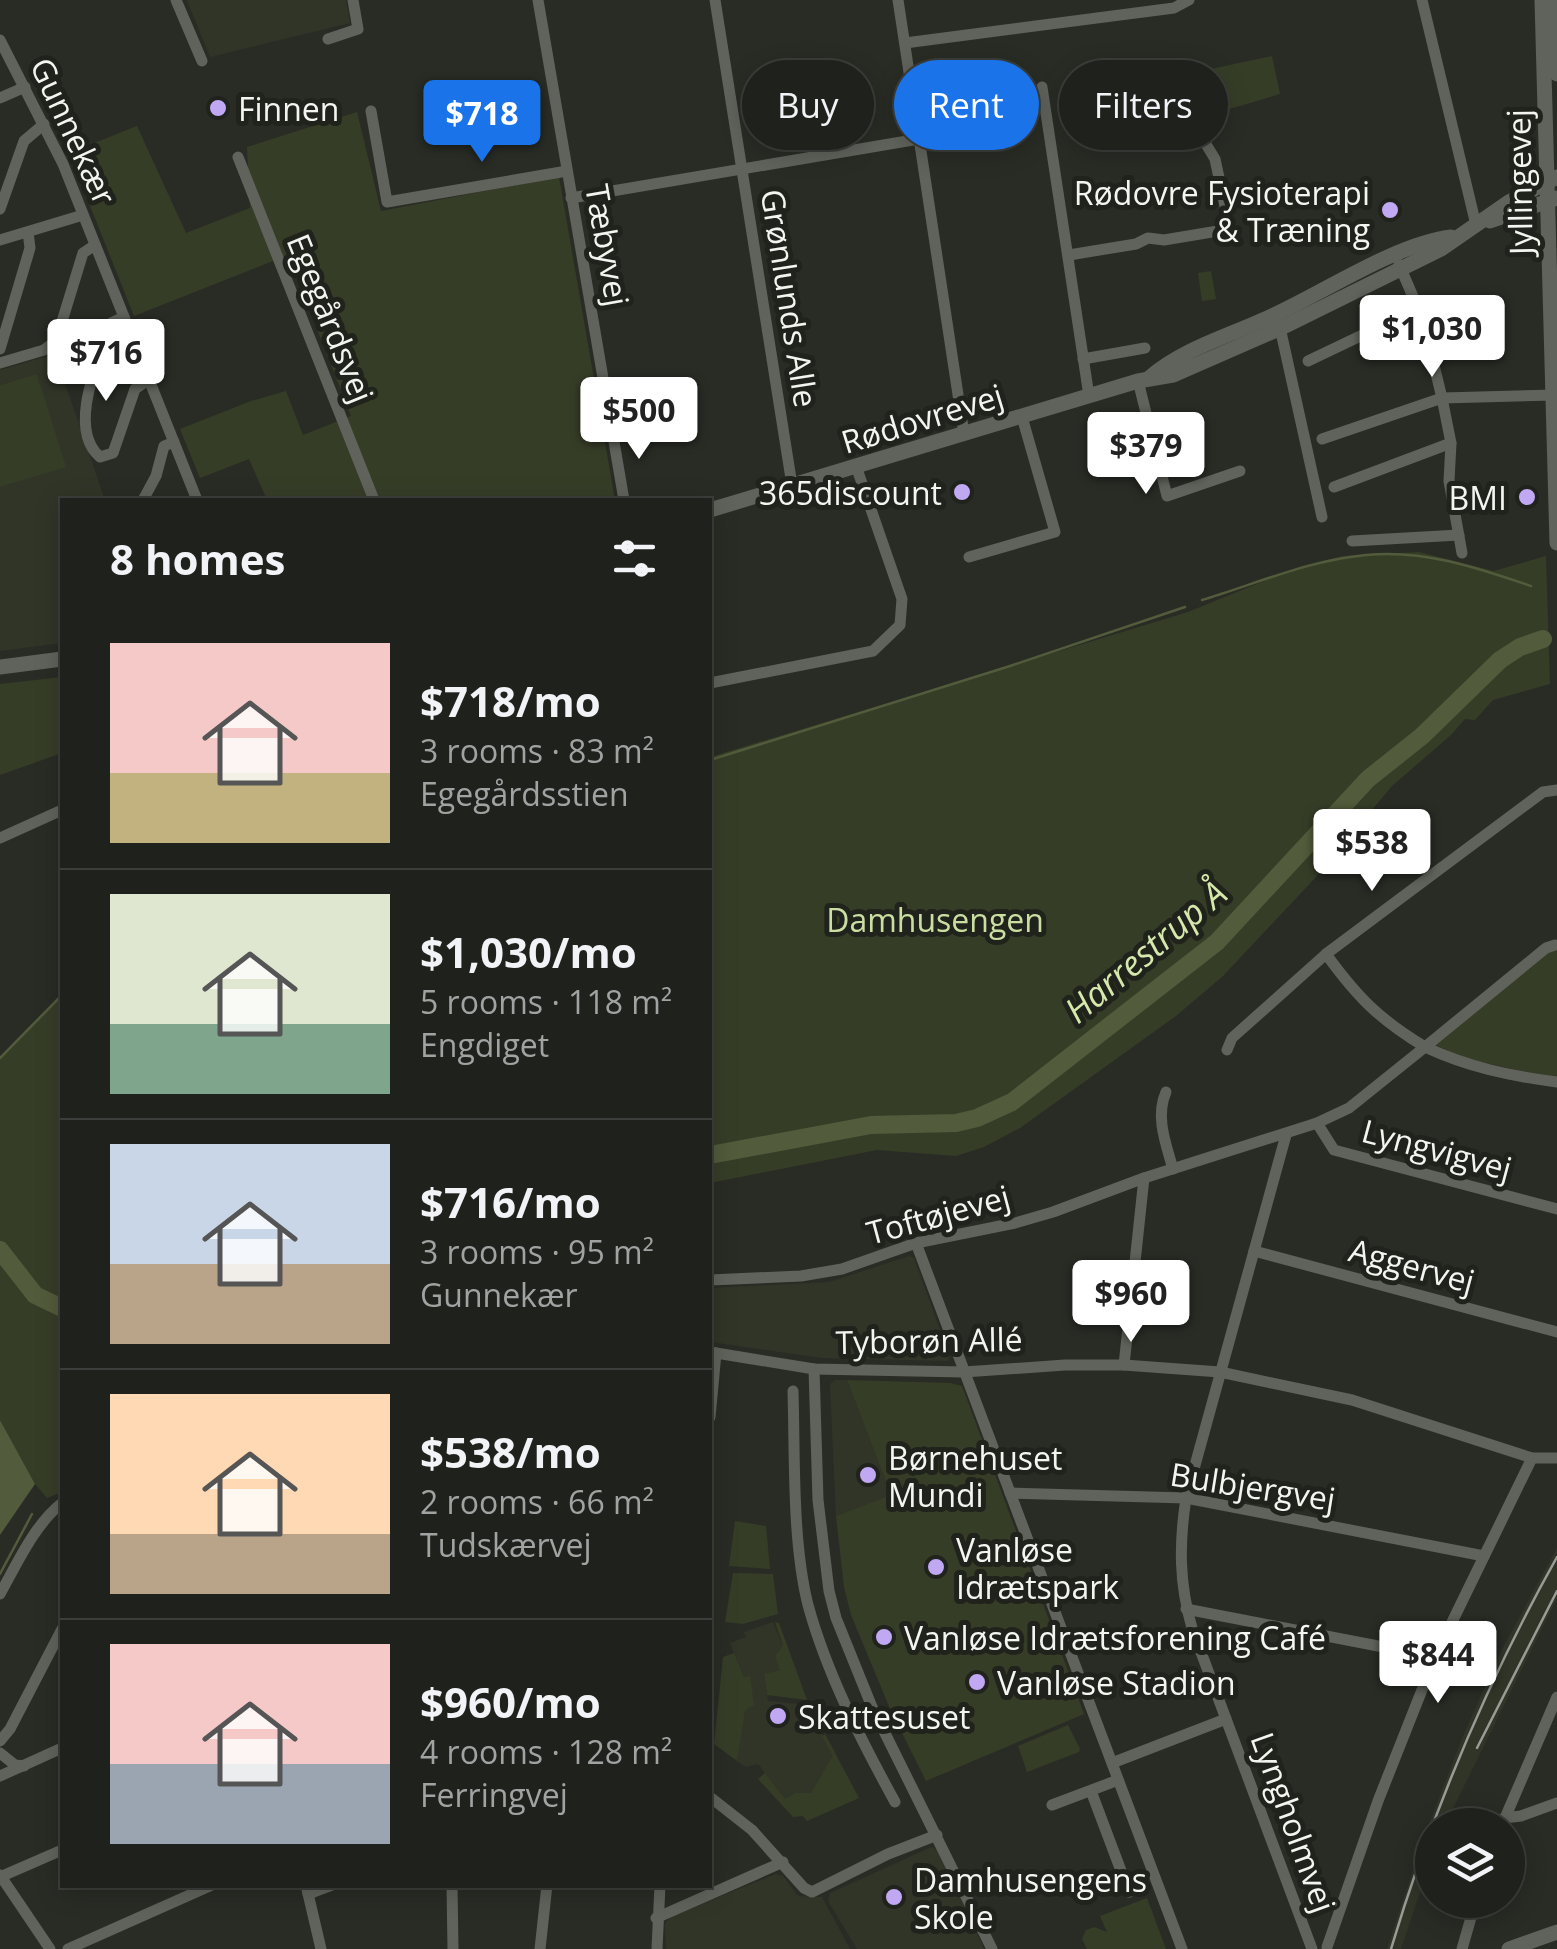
<!DOCTYPE html>
<meta charset="utf-8">
<style>
:root{--surface:#1f211c;--page:#272925;--text:#f1f3f6;--muted:#a1a3a3;--line:#3c3e3b;--accent:#1a73e8}
body{margin:0;font-family:"Open Sans",sans-serif;background:var(--page);color:var(--text);height:100vh;display:flex;flex-direction:column;font-size:38px;white-space:nowrap}
*{box-sizing:border-box;margin:0}
p{font-size:32px;color:var(--muted)}
.icon{flex:none;width:55px;height:55px;fill:none;stroke:currentColor;stroke-width:2;stroke-linecap:round;stroke-linejoin:round}
.map{position:relative;flex:1;overflow:hidden}
.side{position:absolute;left:60px;top:498px;width:652px;height:1390px;display:flex;flex-direction:column;background:var(--surface);border-radius:0px;box-shadow:0 5px 25px #0003,0 0 0 2px var(--line)}
.side>*{flex:none}
.banner{position:absolute;left:742px;top:60px;width:662px;height:90px;display:flex;gap:20px}
.controls{position:absolute;left:1415px;top:1808px;display:grid;gap:20px}
.controls a{display:grid;place-items:center;width:110px;height:110px;border-radius:50%;background:var(--surface);box-shadow:0 5px 25px #0003,0 0 0 2px var(--line);font-size:50px}
.price{position:absolute;translate:-50% -85px;padding:0 22px;border-radius:10px;background:#fff;color:#222;font-size:32px;line-height:65px;filter:drop-shadow(0 2px 5px #0008)}
.price::after{content:'';position:absolute;left:50%;top:60px;width:30px;height:22px;margin-left:-15px;background:inherit;clip-path:polygon(0 0,100% 0,50% 100%)}
.price.on{background:var(--accent);color:#fff}
ul{padding:0;list-style:none}
li{display:flex;align-items:center;gap:30px;height:250px;padding:0 50px}
li+li{border-top:2px solid var(--line)}
li span{display:grid;place-items:center;flex:none;width:280px;height:200px;border-radius:0px;color:#555}
li>.icon{margin-inline-start:auto}
span .icon{width:120px;height:120px;fill:#fffc;stroke-width:1}
li b{font-size:42px}
h2{display:flex;justify-content:space-between;align-items:center;height:120px;padding:0 50px;font-size:42px}
.pill{padding:0 35px;border-radius:45px;background:var(--surface);box-shadow:0 5px 25px #0003,0 0 0 2px var(--line);font-size:35px;line-height:90px}
.pill.on{background:var(--accent);color:#fff}
.map>svg:first-child{display:block}
.built{fill:#313528}
.green{fill:#363d27}
.water{fill:#525b3b}
.lines{fill:none;stroke-linecap:round;stroke-linejoin:round}
.stream{stroke:#525b3b;stroke-width:2.5}
.river{stroke:#525b3b;stroke-width:18}
.minor{stroke:#60635b;stroke-width:11}
.tertiary{stroke:#60635b;stroke-width:15}
.tram{stroke:#999c96;stroke-width:2.5}
.poi-dot{fill:#c0a8f3;stroke:#20221c;stroke-width:4}
.labels{text-anchor:middle;dominant-baseline:central;stroke-width:10;stroke-linejoin:round;paint-order:stroke}
.poi-label{font-size:32px;fill:#f3f5f0;stroke:#20221c;text-anchor:start}
.street-label{font-size:32px;fill:#f3f5f0;stroke:#20221c}
.park-label{font-size:32px;fill:#cbdea2;stroke:#20221c}
.water-label{font-size:35px;font-style:italic;fill:#d6e8ac;stroke:#20221c}
</style>
<div class="map">
<svg width="1557" height="1949" viewBox="0 0 1557 1949">
<rect width="100%" height="100%" fill="#292c25"/>
<g class="built">
<path d="M187 0H346L350 23 210 57Z"/>
<path d="M55 354 105 500H62V643L0 651V487L65 466 37 374 0 385V370Z"/>
<path d="M909 1256 914 1258 950 1357 947 1361 822 1358 710 1342V1288L829 1282Z"/>
<path d="M835 1380H847L891 1495 836 1516 830 1384Z"/>
<path d="M1557 1548V1598L1445 1825H1432V1857L1401 1949H1387L1425 1834 1463 1736 1500 1653Z"/>
<path d="M773 1622 783 1647 780 1670 764 1675 768 1701 808 1705 834 1756 811 1794 795 1793 785 1799 758 1764 746 1767 737 1761 749 1676 744 1677 730 1643 746 1637 744 1632Z"/>
<path d="M931 1847 938 1850 984 1949H857L828 1901 830 1893Z"/>
<path d="M776 1874 783 1876 798 1896 822 1897 850 1949H666L665 1924 670 1917Z"/>
</g>
<g class="green">
<path d="M1272 56 1280 94 1216 113 1206 70Z"/>
<path d="M357 112 381 211 559 177 615 500H267L249 459 200 478 180 429 251 401 286 391 303 435 351 416 288 255 134 316 69 153 137 126 186 233 250 208 247 147Z"/>
<path d="M1211 271 1216 299 1202 301 1198 273Z"/>
<path d="M37 374 66 467 0 487V385Z"/>
<path d="M1419 552 1494 571 1546 556 1550 684 1493 700 1475 720 1465 719 1451 735 1392 786 1316 877 1223 976 1176 1016 1020 1128 984 1147 956 1156 877 1150 710 1183V757L1188 612 1301 566 1343 556Z"/>
<path d="M62 677V753L0 775V684Z"/>
<path d="M1557 947V1079L1460 1057 1436 1045 1546 951Z"/>
<path d="M62 996V1492L47 1498 35 1484 0 1420V1058Z"/>
<path d="M847 1380 950 1383 962 1386 1084 1714 926 1781 891 1711 851 1615 844 1587 836 1516 891 1495Z"/>
<path d="M735 1521 766 1526 770 1569 729 1566Z"/>
<path d="M733 1573 773 1574 778 1614 743 1624 725 1622Z"/>
<path d="M775 1622 779 1623 807 1700 767 1695 764 1674 780 1670 775 1656 783 1646Z"/>
<path d="M734 1653 744 1677 750 1676 754 1705 745 1710 737 1761 714 1744 723 1657Z"/>
<path d="M1068 1725 1080 1749 1079 1752 1027 1772 1018 1746Z"/>
<path d="M825 1734 859 1798 807 1821 803 1816 793 1817 758 1779 765 1773 785 1799 795 1793H811L833 1756 822 1736Z"/>
<path d="M1147 1898 1166 1949H1087L1082 1939 1086 1930 1094 1927 1107 1932 1100 1916Z"/>
</g>
<path class="water" d="M0 1420 35 1484 0 1535Z"/>
<g class="lines">
<g class="stream">
<path d="M1202 600C1255 584 1310 560 1366 555 1423 549 1478 568 1531 586"/>
<path d="M710 760 1010 666 1185 607"/>
<path d="M0 1058 62 995"/>
<path d="M0 1574 32 1514"/>
</g>
<g class="river">
<path d="M710 1155 871 1125 956 1123 977 1118 1012 1102 1217 942 1368 779 1422 736 1500 660 1520 647 1543 639"/>
<path d="M0 1250 35 1295 62 1308"/>
</g>
<g class="minor">
<path d="M176 0 202 61"/>
<path d="M538 0 624 500"/>
<path d="M715 0 792 485"/>
<path d="M898 0 964 434"/>
<path d="M1422 0 1476 225"/>
<path d="M328 39 358 29 353 0"/>
<path d="M0 40 63 164 197 500"/>
<path d="M905 43 1174 8 1189 0"/>
<path d="M1042 87 1089 396"/>
<path d="M0 98 25 87"/>
<path d="M371 111 387 202 567 171"/>
<path d="M238 157 374 500"/>
<path d="M571 198 919 139"/>
<path d="M0 209 24 141 44 124"/>
<path d="M0 240 83 215"/>
<path d="M1069 255 1136 244 1148 238 1164 240 1230 229 1215 159 1198 131 1194 74"/>
<path d="M1399 264 1423 320 1442 398 1451 443 1449 481 1462 553"/>
<path d="M124 317 111 323C100 357 66 428 100 457L113 453 135 389 149 379"/>
<path d="M1279 323 1322 517"/>
<path d="M0 349 30 248 28 232"/>
<path d="M1083 359 1145 348"/>
<path d="M1308 361 1419 308"/>
<path d="M0 363 44 350 56 341 83 253 95 245"/>
<path d="M1138 381 1167 496 1240 471"/>
<path d="M1322 439 1442 398 1555 395"/>
<path d="M1334 487 1451 443"/>
<path d="M143 500 156 476 164 446 174 442"/>
<path d="M1352 541 1459 535"/>
<path d="M969 557 1055 532 1022 417"/>
<path d="M710 683 873 651 900 625 902 599 856 466"/>
<path d="M0 838 62 810"/>
<path d="M1555 945 1546 948 1425 1047C1468 1067 1510 1076 1557 1082"/>
<path d="M1227 1050 1232 1038 1326 954 1543 792 1557 790"/>
<path d="M1166 1092C1155 1117 1166 1144 1173 1169"/>
<path d="M1317 1123 1334 1150 1557 1209"/>
<path d="M1286 1135 1186 1498C1179 1544 1179 1583 1192 1628L1312 1949"/>
<path d="M916 1243 1182 1949"/>
<path d="M1254 1251 1557 1332"/>
<path d="M710 1280 801 1276 842 1269 916 1243 1015 1223 1053 1212 1144 1178 1317 1123 1349 1108 1425 1047C1379 1019 1358 998 1326 954"/>
<path d="M710 1352 814 1369 964 1372 1065 1365H1124L1220 1372 1352 1400 1532 1458H1557"/>
<path d="M1124 1365 1144 1178"/>
<path d="M814 1369 818 1500 829 1591 836 1618 872 1707 992 1949"/>
<path d="M793 1391C795 1457 792 1541 808 1605 827 1674 861 1740 895 1802"/>
<path d="M710 1417 716 1353"/>
<path d="M1010 1493 1186 1498 1484 1556"/>
<path d="M0 1594C17 1564 34 1525 62 1503"/>
<path d="M1186 1609 1435 1657"/>
<path d="M0 1741 10 1729 62 1629"/>
<path d="M0 1753 15 1765 24 1766"/>
<path d="M1112 1763 1226 1719"/>
<path d="M0 1776 62 1748"/>
<path d="M1091 1791 1129 1892"/>
<path d="M710 1797 752 1830 804 1888 812 1892 888 1854 937 1835"/>
<path d="M1052 1805 1118 1780"/>
<path d="M1504 1818 1521 1816 1557 1803"/>
<path d="M1502 1825 1557 1697"/>
<path d="M0 1875 50 1949"/>
<path d="M0 1877 62 1850"/>
<path d="M306 1885 321 1949"/>
<path d="M452 1885 453 1949"/>
<path d="M308 1894 332 1885"/>
<path d="M656 1918 783 1862"/>
<path d="M1327 1947 1378 1801 1435 1657 1532 1458"/>
<path d="M68 1949 212 1885"/>
<path d="M540 1949 547 1885"/>
<path d="M657 1949 660 1885"/>
<path d="M1462 1949 1476 1900"/>
</g>
<g class="tertiary">
<path d="M1542 0 1557 543"/>
<path d="M1554 0 1557 74"/>
<path d="M1490 221 1557 198"/>
<path d="M1149 378C1183 348 1232 335 1274 315 1326 291 1396 244 1451 237"/>
<path d="M710 510 1138 381 1173 375 1281 328 1441 249 1509 202 1557 177"/>
<path d="M0 667 62 659"/>
<path d="M1509 1949 1557 1932"/>
</g>
<g class="tram">
<path d="M1477 1748 1557 1591"/>
<path d="M1391 1949C1432 1812 1487 1682 1557 1557"/>
</g>
</g>
<g class="poi-dot">
<circle cx="218" cy="108" r="10"/>
<circle cx="1390" cy="210" r="10"/>
<circle cx="962" cy="492" r="10"/>
<circle cx="1527" cy="497" r="10"/>
<circle cx="868" cy="1475" r="10"/>
<circle cx="936" cy="1567" r="10"/>
<circle cx="884" cy="1637" r="10"/>
<circle cx="977" cy="1682" r="10"/>
<circle cx="778" cy="1716" r="10"/>
<circle cx="894" cy="1897" r="10"/>
</g>
<g class="labels">
<g class="poi-label">
<text x="238" y="108">Finnen</text>
<text x="1370" y="192" text-anchor="end">Rødovre Fysioterapi<tspan x="1370" dy="37">&amp; Træning</tspan></text>
<text x="942" y="492" text-anchor="end">365discount</text>
<text x="1507" y="497" text-anchor="end">BMI</text>
<text x="888" y="1457">Børnehuset<tspan x="888" dy="37">Mundi</tspan></text>
<text x="956" y="1549">Vanløse<tspan x="956" dy="37">Idrætspark</tspan></text>
<text x="904" y="1637">Vanløse Idrætsforening Café</text>
<text x="997" y="1682">Vanløse Stadion</text>
<text x="798" y="1716">Skattesuset</text>
<text x="914" y="1879">Damhusengens<tspan x="914" dy="37">Skole</tspan></text>
</g>
<g class="street-label">
<text transform="translate(74 131) rotate(65)">Gunnekær</text>
<text transform="translate(1519 182) rotate(-91)">Jyllingevej</text>
<text transform="translate(608 245) rotate(80)">Tæbyvej</text>
<text transform="translate(790 298) rotate(81)">Grønlunds Alle</text>
<text transform="translate(331 318) rotate(68)">Egegårdsvej</text>
<text transform="translate(922 418) rotate(-17)">Rødovrevej</text>
<text transform="translate(1437 1149) rotate(15)">Lyngvigvej</text>
<text transform="translate(938 1214) rotate(-15)">Toftøjevej</text>
<text transform="translate(1412 1265) rotate(15)">Aggervej</text>
<text transform="translate(929 1340) rotate(-1)">Tyborøn Allé</text>
<text transform="translate(1253 1486) rotate(9)">Bulbjergvej</text>
<text transform="translate(1294 1822) rotate(70)">Lyngholmvej</text>
</g>
<g class="park-label">
<text x="935" y="919">Damhusengen</text>
</g>
<g class="water-label">
<text transform="translate(1145 951) rotate(-40)">Harrestrup Å</text>
</g>
</g>
</svg>
<div class="controls">
<a><svg class="icon" aria-label="layers" viewBox="0 0 24 24"><path d="M12 4l9 5-9 5-9-5zM3 14l9 5 9-5"/></svg></a>
</div>
<b class="price on" style="left:482px;top:165px">$718</b>
<b class="price" style="left:1432px;top:380px">$1,030</b>
<b class="price" style="left:106px;top:404px">$716</b>
<b class="price" style="left:639px;top:462px">$500</b>
<b class="price" style="left:1146px;top:497px">$379</b>
<b class="price" style="left:1372px;top:894px">$538</b>
<b class="price" style="left:1131px;top:1345px">$960</b>
<b class="price" style="left:1438px;top:1706px">$844</b>
<div class="banner">
<a class="pill">Buy</a>
<a class="pill on">Rent</a>
<a class="pill">Filters</a>
</div>
<section class="side">
<h2>8 homes<svg class="icon" aria-label="filters" viewBox="0 0 24 24"><path d="M4 7h16M4 17h16"/><circle cx="9" cy="7" r="2"/><circle cx="15" cy="17" r="2"/></svg></h2>
<ul>
<li><span style="background:linear-gradient(#f6c9c9 65%,#c2b280 0)"><svg class="icon" aria-label="home" viewBox="0 0 24 24"><path d="M3 11l9-7 9 7M6 9v11h12V9"/></svg></span><div><b>$718/mo</b><p>3 rooms · 83 m²</p><p>Egegårdsstien</p></div></li>
<li><span style="background:linear-gradient(#dfe7d0 65%,#7fa58c 0)"><svg class="icon" aria-label="home" viewBox="0 0 24 24"><path d="M3 11l9-7 9 7M6 9v11h12V9"/></svg></span><div><b>$1,030/mo</b><p>5 rooms · 118 m²</p><p>Engdiget</p></div></li>
<li><span style="background:linear-gradient(#c9d6e8 60%,#b9a48a 0)"><svg class="icon" aria-label="home" viewBox="0 0 24 24"><path d="M3 11l9-7 9 7M6 9v11h12V9"/></svg></span><div><b>$716/mo</b><p>3 rooms · 95 m²</p><p>Gunnekær</p></div></li>
<li><span style="background:linear-gradient(#ffd9b3 70%,#b9a48a 0)"><svg class="icon" aria-label="home" viewBox="0 0 24 24"><path d="M3 11l9-7 9 7M6 9v11h12V9"/></svg></span><div><b>$538/mo</b><p>2 rooms · 66 m²</p><p>Tudskærvej</p></div></li>
<li><span style="background:linear-gradient(#f6c9c9 60%,#9aa5b1 0)"><svg class="icon" aria-label="home" viewBox="0 0 24 24"><path d="M3 11l9-7 9 7M6 9v11h12V9"/></svg></span><div><b>$960/mo</b><p>4 rooms · 128 m²</p><p>Ferringvej</p></div></li>
</ul>
</section>
</div>
